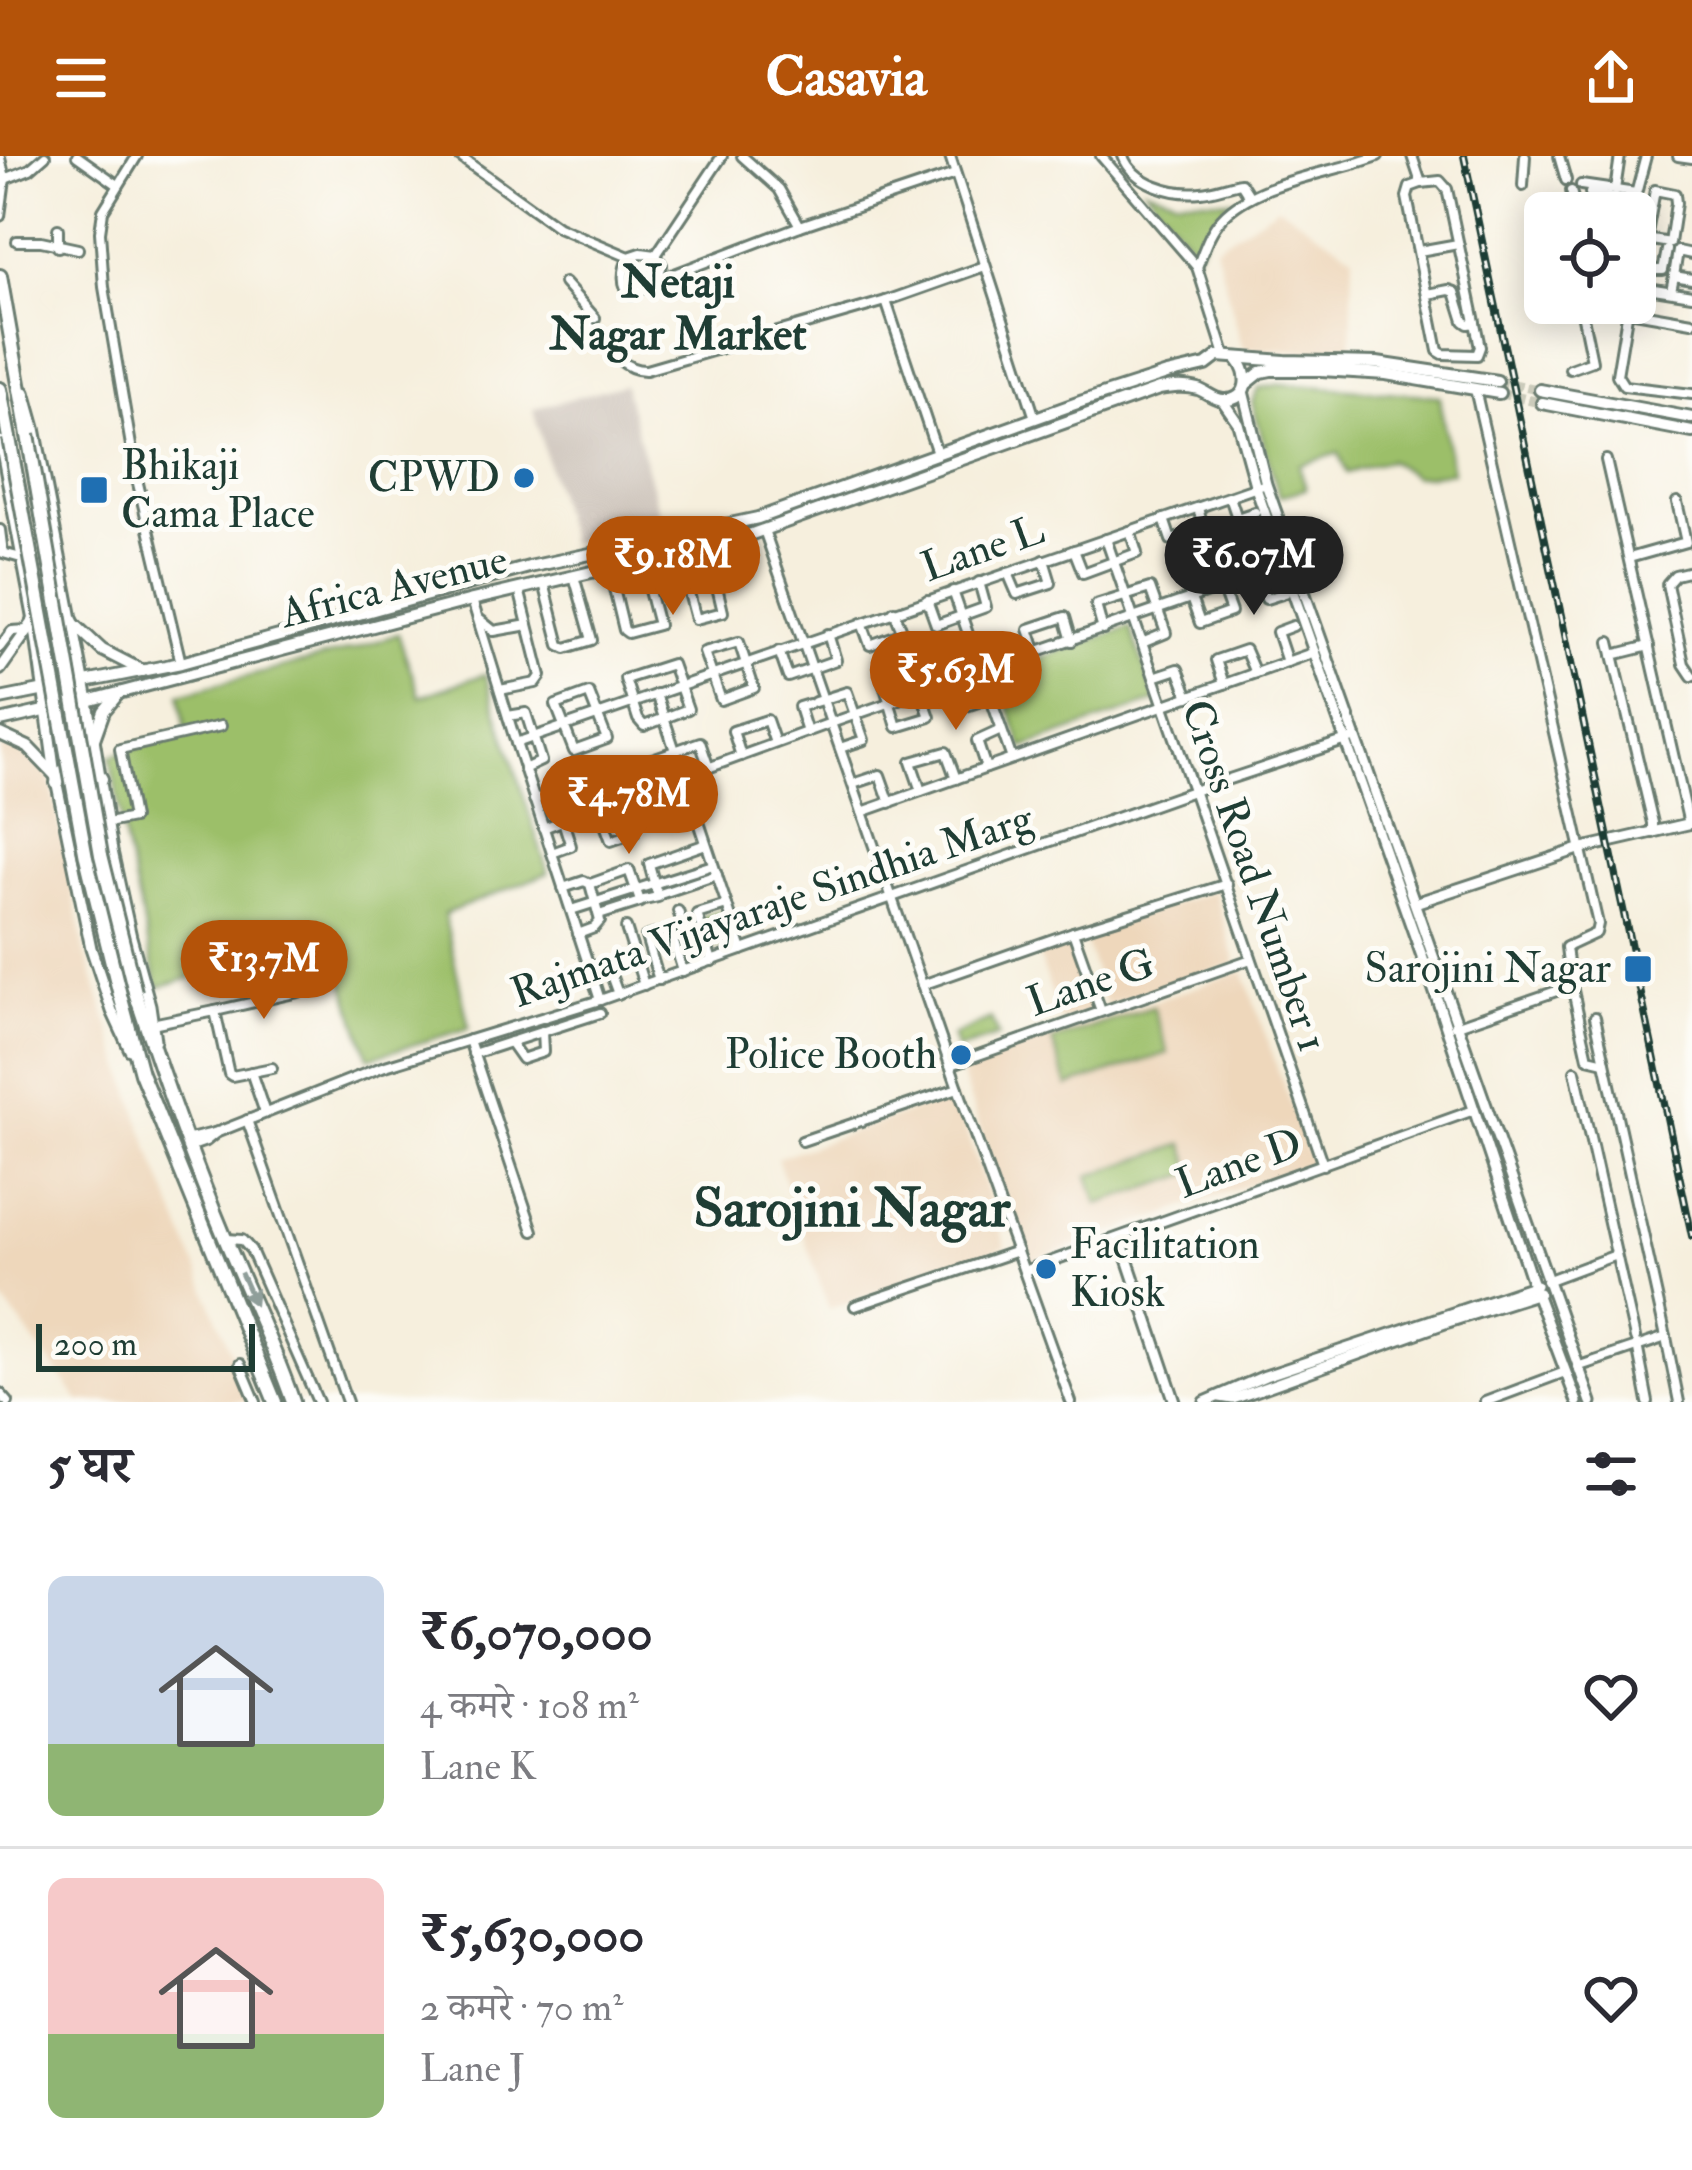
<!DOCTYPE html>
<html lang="hi">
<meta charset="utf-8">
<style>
:root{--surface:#fff;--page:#f7f7f7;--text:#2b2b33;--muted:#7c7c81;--line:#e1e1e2;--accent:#b45309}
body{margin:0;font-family:"IM FELL Double Pica","Noto Serif Devanagari",serif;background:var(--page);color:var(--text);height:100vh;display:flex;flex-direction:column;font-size:45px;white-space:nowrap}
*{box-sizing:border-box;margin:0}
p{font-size:39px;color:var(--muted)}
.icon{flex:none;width:66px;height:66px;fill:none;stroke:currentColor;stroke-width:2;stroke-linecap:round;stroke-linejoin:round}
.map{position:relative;height:1246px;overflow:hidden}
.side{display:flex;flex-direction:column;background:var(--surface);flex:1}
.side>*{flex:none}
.fabs{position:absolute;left:1524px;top:36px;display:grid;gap:24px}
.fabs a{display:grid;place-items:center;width:132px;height:132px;border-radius:18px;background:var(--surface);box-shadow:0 6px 30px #0003;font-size:60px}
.scale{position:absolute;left:36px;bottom:30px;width:219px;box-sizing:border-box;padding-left:12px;border:6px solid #1f3d34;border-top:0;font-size:33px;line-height:42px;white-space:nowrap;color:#1f3d34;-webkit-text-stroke:9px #fdfcf7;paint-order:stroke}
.price{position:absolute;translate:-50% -102px;padding:0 27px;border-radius:42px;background:var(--accent);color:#fff;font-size:39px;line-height:78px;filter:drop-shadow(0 3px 6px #0008)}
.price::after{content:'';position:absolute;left:50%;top:72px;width:36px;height:27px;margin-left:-18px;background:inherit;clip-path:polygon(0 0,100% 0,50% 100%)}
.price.on{background:#222;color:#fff}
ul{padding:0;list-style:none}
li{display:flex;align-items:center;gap:36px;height:300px;padding:0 48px}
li+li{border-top:3px solid var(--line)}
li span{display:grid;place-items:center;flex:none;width:336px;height:240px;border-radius:18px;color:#555}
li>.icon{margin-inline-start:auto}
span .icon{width:144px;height:144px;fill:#fffc;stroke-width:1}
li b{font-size:51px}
h2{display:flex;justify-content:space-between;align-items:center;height:144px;padding:0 48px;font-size:51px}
header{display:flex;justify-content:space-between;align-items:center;height:156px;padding:0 48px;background:var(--accent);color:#fff;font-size:54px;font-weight:800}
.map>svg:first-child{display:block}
.built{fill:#eed7bb}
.industrial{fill:#ccc2b9}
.green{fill:#9cbf69;stroke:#5e7e4e;stroke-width:3}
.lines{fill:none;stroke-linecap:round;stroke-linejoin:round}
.secondary-tunnel{stroke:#cbcbbb;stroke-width:10;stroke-dasharray:10 5;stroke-linecap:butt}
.minor-casing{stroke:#6a7b6f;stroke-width:14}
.tertiary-casing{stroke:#6a7b6f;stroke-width:15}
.secondary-casing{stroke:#6a7b6f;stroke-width:16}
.primary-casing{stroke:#6a7b6f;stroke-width:18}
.minor{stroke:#fff;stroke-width:8}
.tertiary{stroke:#fff;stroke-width:9}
.secondary{stroke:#fff;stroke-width:10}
.primary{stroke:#fff;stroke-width:12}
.rail-casing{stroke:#1f3d34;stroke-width:8}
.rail{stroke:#fdfcf7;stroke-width:3;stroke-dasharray:9;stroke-linecap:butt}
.primary-bridge-casing{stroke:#6a7b6f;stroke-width:18;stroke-linecap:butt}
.primary-bridge{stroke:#fff;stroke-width:12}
.oneway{fill:#8f9e9a}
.poi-dot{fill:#1f6fb2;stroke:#fdfcf7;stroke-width:4.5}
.labels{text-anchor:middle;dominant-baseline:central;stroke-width:10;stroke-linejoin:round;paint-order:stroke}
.poi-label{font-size:42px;fill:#1f3d34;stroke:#fdfcf7;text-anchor:end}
.street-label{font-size:42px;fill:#1f3d34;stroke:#fdfcf7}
.neighbourhood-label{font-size:45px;font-weight:bold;fill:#1f3d34;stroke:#fdfcf7}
.district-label{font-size:54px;font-weight:bold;fill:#1f3d34;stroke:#fdfcf7}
</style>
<header><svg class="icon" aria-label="menu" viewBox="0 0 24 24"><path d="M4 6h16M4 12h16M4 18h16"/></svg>Casavia<svg class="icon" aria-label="share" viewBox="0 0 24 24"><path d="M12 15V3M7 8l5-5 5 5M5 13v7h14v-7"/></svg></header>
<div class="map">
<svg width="1692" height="1246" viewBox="0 0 1692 1246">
<rect width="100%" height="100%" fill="#fdfcf7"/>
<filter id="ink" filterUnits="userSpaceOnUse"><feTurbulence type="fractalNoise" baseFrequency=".00833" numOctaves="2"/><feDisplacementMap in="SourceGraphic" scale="24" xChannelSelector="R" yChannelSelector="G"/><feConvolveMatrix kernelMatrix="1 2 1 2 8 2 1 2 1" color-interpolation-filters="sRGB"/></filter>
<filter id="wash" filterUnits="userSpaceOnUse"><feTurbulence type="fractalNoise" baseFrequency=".004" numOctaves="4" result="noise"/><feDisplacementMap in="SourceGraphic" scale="48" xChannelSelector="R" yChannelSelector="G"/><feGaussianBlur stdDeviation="2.7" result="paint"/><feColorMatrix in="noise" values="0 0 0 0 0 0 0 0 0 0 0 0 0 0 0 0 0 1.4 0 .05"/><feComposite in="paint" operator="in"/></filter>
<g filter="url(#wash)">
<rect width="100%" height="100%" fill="#f6efdd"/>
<g class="built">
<path d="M1278 50 1353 99 1351 196 1243 193 1215 91Z"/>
<path d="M0 592 19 595 50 621 85 796 149 991 251 1246H80L0 1140Z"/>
<path d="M1214 735 1236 807 1106 849 1083 779Z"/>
<path d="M1070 784 1094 854 1061 865 1037 795Z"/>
<path d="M1243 815 1311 1007 1027 1107 959 912Z"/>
<path d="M954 941 1006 1091 829 1153 777 1002Z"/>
</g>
<path class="industrial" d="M624 228 661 363 569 387 533 253Z"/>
<g class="green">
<path d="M1145 32 1176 42 1232 44 1212 65 1197 97Z"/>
<path d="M1282 228 1439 240 1452 316 1414 320 1389 304 1347 317 1339 297 1299 309 1306 333 1279 340 1252 246 1259 232Z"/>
<path d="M1130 471 1156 545 1023 592 997 517Z"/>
<path d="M398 478 420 541 485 518 548 717 444 758 469 872 369 902 341 817 280 832 267 800 158 831 125 686 110 600 186 576 180 538 355 493Z"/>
<path d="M724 753 735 785 713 792 702 760Z"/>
<path d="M1153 851 1168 897 1068 930 1052 885Z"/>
<path d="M991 863 998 880 957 894 952 880Z"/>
<path d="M1184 988 1193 1017 1098 1048 1089 1020Z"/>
</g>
</g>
<g filter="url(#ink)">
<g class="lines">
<g class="secondary-tunnel">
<path d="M1497 225 1540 234"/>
<path d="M1499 237 1542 247"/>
</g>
<g class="minor-casing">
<g id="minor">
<path d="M77 0 118 29"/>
<path d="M137 0 103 55 100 76 104 131 136 319 181 507"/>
<path d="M459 0 558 71 629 101 641 97 656 99 662 109 657 124"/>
<path d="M742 0 779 33 800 70"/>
<path d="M950 0 1035 262"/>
<path d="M1101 0 1197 111 1225 199"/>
<path d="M1123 0C1133 28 1174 39 1201 36 1215 35 1228 29 1241 27L1250 41"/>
<path d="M1412 0 1421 27 1410 31 1407 41 1438 195 1443 198 1477 199 1480 191 1475 167 1468 168 1464 165 1455 136 1449 134 1428 138"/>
<path d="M1559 0 1566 24"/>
<path d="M1678 0 1692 2"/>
<path d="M0 2 5 23 0 60"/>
<path d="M5 23 30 13 45 0"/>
<path d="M1421 27 1440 25 1447 33 1475 166"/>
<path d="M1581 29 1636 37"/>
<path d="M1523 30 1525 0"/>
<path d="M1615 34 1620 0"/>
<path d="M1571 35 1577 57"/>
<path d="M1590 37 1652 50 1655 34 1675 38 1676 47 1670 87 1646 83 1652 50"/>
<path d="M1613 57 1616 42"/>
<path d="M1631 57 1646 0"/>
<path d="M58 73V91"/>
<path d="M17 85H41L78 93"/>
<path d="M1645 86 1639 114H1663L1667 94"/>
<path d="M1419 95 1458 88"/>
<path d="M656 99 722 0"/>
<path d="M629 101C623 112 620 130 631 138L656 125 800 70 955 18"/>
<path d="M1197 111C1204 94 1209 76 1222 62 1257 24 1331 18 1378 0"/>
<path d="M1674 120 1678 95 1692 98"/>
<path d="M564 127 595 162"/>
<path d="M1635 130 1692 139"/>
<path d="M1671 135 1674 120 1692 123"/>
<path d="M886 145 937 297"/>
<path d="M1629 147 1617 219 1624 230 1692 238"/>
<path d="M1629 155 1692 166"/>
<path d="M588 168C604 186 620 215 646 214L886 145 985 110"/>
<path d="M1570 213 1592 205 1580 147"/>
<path d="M1606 304 1689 668"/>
<path d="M1230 341 1237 362 1255 356"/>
<path d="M1164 363 1171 384 1204 374 1198 352"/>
<path d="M0 374 3 397 21 402"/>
<path d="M764 374 958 932 1071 1246"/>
<path d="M1106 383 1323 1009"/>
<path d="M1266 390 1249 396 1266 443 1285 437"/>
<path d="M1074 394 1083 417 1137 397 1130 375"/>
<path d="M678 396 696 463 723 456 707 389"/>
<path d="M1629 402 1686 386 1677 346"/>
<path d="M1214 409 1231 456 1200 467 1183 420Z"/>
<path d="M609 412 624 474 628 477 658 469 641 404"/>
<path d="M1692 415 1675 419 1667 428 1684 508 1692 520"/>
<path d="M1008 417 1017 438 1051 427 1044 404"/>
<path d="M544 427 560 489 566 492 592 484 574 420"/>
<path d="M953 435 1012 603"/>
<path d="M472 444 516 587 600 844"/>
<path d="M927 444 936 469 986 451 979 426"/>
<path d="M479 463 494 475 528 469"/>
<path d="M862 467 870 489 903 477 894 455"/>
<path d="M1103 474 1096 449 1150 432 1166 477 1142 487"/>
<path d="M739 486 754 532 721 544 704 496Z"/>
<path d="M1610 486 1653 667V677"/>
<path d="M0 491 12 475 27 474"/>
<path d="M779 495 788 521 836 504 828 478"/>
<path d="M1037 497 1029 473 1065 461 1072 485"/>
<path d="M1613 499 1649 490"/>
<path d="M1287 506 1277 476 1293 470"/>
<path d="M672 508 688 553 644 570 638 563 625 523Z"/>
<path d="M914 515 930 561 897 571 883 525Z"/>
<path d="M1154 521 1178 513 1189 541"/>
<path d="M1224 528 1216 504 1245 494 1255 517"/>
<path d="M500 534 536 527 541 520 519 433"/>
<path d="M589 537 607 583 574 595 556 549Z"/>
<path d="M656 538 742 794"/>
<path d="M990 542 966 550 949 503 999 485 1007 508"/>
<path d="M815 546 847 536 864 584 840 592"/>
<path d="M508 560 526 557 541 605 524 613"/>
<path d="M807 576 799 551 809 548"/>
<path d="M516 587 1266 328"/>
<path d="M741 600 733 575 767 564 775 587"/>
<path d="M986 612 977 585 1001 574"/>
<path d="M853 628 880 619 890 647"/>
<path d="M658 630 649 604 700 586 709 612"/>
<path d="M652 632 666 666 697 658"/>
<path d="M921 635 911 606 946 596 956 623"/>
<path d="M534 644 554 637 571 690 552 697"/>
<path d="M599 652 611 685 634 677 623 643"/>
<path d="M595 653 587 627 621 615 630 640"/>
<path d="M862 656 1315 496"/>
<path d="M108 667 133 662 120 593 221 570"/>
<path d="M543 672 831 567 1294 406"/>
<path d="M590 728 629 714 640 745 658 741 649 708 706 688"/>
<path d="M563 732 584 725 590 728 600 765 594 772 578 778"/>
<path d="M660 738 717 719"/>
<path d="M571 754 713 709"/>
<path d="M678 755 697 810"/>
<path d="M599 759 640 746"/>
<path d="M626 772 644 829"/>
<path d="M1073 776 1227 728"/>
<path d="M712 805 697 758 727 749"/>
<path d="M265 808 275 841"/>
<path d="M589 811 607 808 618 838"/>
<path d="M659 824 646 781 670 774 683 815"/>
<path d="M922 829 1073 776 1101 855"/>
<path d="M1572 830 1588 902 1605 906"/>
<path d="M215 855 303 835"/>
<path d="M147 869 215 855 229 918 232 920 272 912"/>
<path d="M1455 870 1571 830 1566 791 1596 777 1598 768 1475 233"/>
<path d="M469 884 533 1075"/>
<path d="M510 886 522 903 543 896 542 875"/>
<path d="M473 898 600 857"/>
<path d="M950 909 1251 803"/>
<path d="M1575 915 1635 1182"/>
<path d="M251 916 265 957"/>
<path d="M247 964 347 1246"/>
<path d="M186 984 218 976 382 911 600 844 1193 635 1356 581"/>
<path d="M802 985 958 932"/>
<path d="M189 991 206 985 217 976"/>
<path d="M227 1083 242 1084 251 1094 318 1246"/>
<path d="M1024 1115 1474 954"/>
<path d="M1546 1125 1616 1099"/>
<path d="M855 1150 1017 1095"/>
<path d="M1666 1181 1679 1246"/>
<path d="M1637 1189 1648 1246"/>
<path d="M240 1208 256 1246"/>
<path d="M1577 1211 1666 1181 1595 861"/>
<path d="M0 1237 8 1246"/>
<path d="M1485 1246 1565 1216"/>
</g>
</g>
<g class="tertiary-casing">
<g id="tertiary">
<path d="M1243 235 1266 328 1591 1246"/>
<path d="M25 236 35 272 88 545 112 695 131 781 150 849 155 884"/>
<path d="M1222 244 1238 267 1256 332 1434 834 1533 1129 1577 1246"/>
<path d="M0 285 34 465 55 619 91 792 112 855 130 894"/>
<path d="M1415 747 1579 693 1692 667"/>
<path d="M1120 1082 1175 1246"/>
<path d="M1220 1241 1233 1243 1448 1166 1539 1137"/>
<path d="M1205 1246 1265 1220 1536 1129"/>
</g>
</g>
<g class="secondary-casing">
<g id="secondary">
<path d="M1246 228 1261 216 1271 214H1321L1386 218 1499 237"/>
<path d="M1540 234 1692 262"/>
<path d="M1542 247 1692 276"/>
<path d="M72 466 102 494 143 515"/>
<path d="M0 513 34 465"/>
<path d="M0 543 181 507 529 411 758 362 1083 245 1167 218 1206 209 1218 200 1285 205 1377 207 1497 225"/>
<path d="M0 565 88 545 472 444 749 379 1159 233C1172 231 1185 229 1198 233 1207 236 1214 244 1224 244 1250 245 1250 217 1237 203"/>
<path d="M0 578 28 591 55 619"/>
<path d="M94 583 104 555 119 537"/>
</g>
</g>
<g class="primary-casing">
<g id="primary">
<path d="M0 120 28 279"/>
<path d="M0 233 9 282"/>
<path d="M34 465 72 466"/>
<path d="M57 627 62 616 73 611 92 610 101 623"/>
<path d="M135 836C162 919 191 1001 225 1082 248 1137 274 1190 293 1246"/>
<path d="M120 839 141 917 275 1246"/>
</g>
</g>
<use href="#minor" class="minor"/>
<use href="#tertiary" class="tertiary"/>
<use href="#secondary" class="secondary"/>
<use href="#primary" class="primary"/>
<g class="rail-casing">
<path id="rail" d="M1464 0 1692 1080"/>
</g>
<use href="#rail" class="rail"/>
<g class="primary-bridge-casing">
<g id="primary-bridge">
<path d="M28 279 101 699 135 836"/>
<path d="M9 282 86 701 120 839"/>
</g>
</g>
<use href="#primary-bridge" class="primary-bridge"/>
</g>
<defs><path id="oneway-solid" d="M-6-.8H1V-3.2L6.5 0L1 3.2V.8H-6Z" transform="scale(3)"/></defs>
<use class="oneway" href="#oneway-solid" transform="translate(248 1133) rotate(66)"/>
</g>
<g class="poi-dot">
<circle cx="524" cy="322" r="12"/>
<rect x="79" y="319" width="30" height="30" rx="6"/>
<rect x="1623" y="798" width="30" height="30" rx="6"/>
<circle cx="961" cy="899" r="12"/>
<circle cx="1046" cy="1113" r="12"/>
</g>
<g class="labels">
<g class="poi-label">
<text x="121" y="310" text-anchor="start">Bhikaji<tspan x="121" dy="48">Cama Place</tspan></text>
<text x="500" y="322">CPWD</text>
<text x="1611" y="813">Sarojini Nagar</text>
<text x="937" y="899">Police Booth</text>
<text x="1070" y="1089" text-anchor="start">Facilitation<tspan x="1070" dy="48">Kiosk</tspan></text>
</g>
<g class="street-label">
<text transform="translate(983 393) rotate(-19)">Lane L</text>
<text transform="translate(394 431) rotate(-14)">Africa Avenue</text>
<text transform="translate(1254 720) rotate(71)">Cross Road Number 1</text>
<text transform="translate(772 750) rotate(-19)">Rajmata Vijayaraje Sindhia Marg</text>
<text transform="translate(1091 827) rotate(-19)">Lane G</text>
<text transform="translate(1239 1008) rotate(-20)">Lane D</text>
</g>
<g class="neighbourhood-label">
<text x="678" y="127">Netaji<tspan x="678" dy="52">Nagar Market</tspan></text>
</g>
<g class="district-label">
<text x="852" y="1053">Sarojini Nagar</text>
</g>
</g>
</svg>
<div class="fabs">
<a><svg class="icon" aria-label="locate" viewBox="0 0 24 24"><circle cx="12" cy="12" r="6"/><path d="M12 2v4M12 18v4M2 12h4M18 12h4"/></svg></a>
</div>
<div class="scale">200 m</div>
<b class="price" style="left:673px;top:462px">₹9.18M</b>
<b class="price on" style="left:1254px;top:462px">₹6.07M</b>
<b class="price" style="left:956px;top:577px">₹5.63M</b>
<b class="price" style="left:629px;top:701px">₹4.78M</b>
<b class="price" style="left:264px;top:866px">₹13.7M</b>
</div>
<section class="side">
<h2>5 घर<svg class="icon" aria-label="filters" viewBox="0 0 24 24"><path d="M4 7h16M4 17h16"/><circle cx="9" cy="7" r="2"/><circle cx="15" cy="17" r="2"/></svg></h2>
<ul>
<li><span style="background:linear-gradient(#c9d6e8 70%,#8fb573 0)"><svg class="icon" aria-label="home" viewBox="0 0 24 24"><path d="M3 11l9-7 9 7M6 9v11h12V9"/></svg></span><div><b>₹6,070,000</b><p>4 कमरे · 108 m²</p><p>Lane K</p></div><svg class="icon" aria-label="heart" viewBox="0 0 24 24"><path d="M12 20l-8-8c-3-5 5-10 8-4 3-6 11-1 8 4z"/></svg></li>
<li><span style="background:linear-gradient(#f6c9c9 65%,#8fb573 0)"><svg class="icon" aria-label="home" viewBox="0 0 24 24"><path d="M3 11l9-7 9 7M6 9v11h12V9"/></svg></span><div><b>₹5,630,000</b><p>2 कमरे · 70 m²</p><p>Lane J</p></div><svg class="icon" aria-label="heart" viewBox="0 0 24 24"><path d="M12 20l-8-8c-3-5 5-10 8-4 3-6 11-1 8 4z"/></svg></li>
</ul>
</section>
